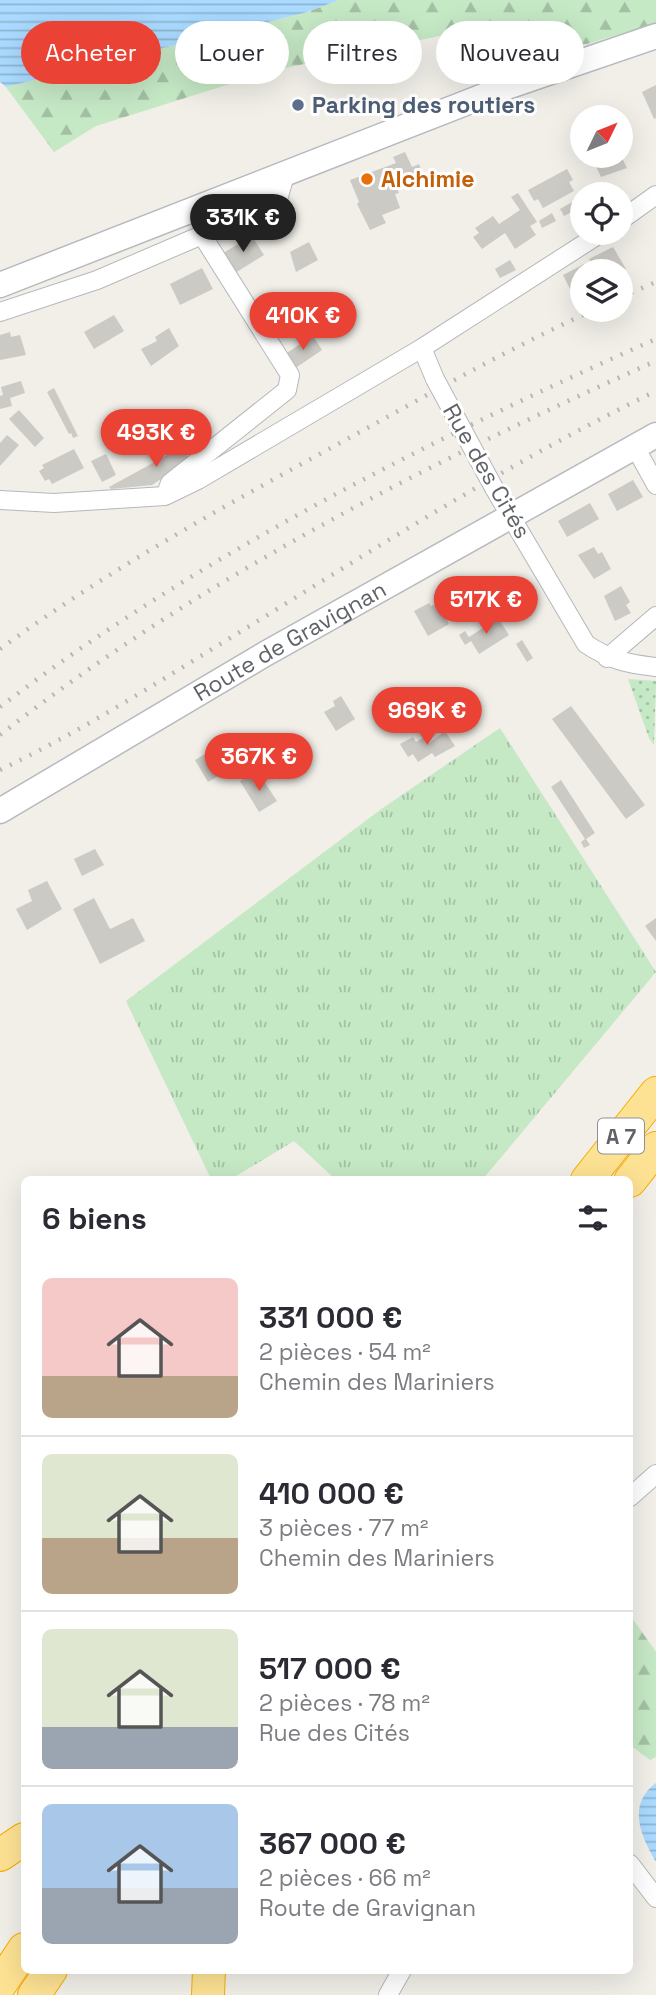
<!DOCTYPE html>
<html lang="fr">
<meta charset="utf-8">
<style>
:root{--surface:#fff;--page:#f2f2f3;--text:#2b2b33;--muted:#7c7c81;--line:#e1e1e2;--accent:#ea4335}
body{margin:0;font-family:"Space Grotesk",sans-serif;background:var(--page);color:var(--text);height:100vh;display:flex;flex-direction:column;font-size:26px;white-space:nowrap}
*{box-sizing:border-box;margin:0}
p{font-size:23px;color:var(--muted)}
.icon{flex:none;width:38px;height:38px;fill:none;stroke:currentColor;stroke-width:2;stroke-linecap:round;stroke-linejoin:round}
.map{position:relative;flex:1;overflow:hidden}
.side{position:absolute;left:21px;top:1176px;width:612px;height:798px;display:flex;flex-direction:column;background:var(--surface);border-radius:10px;box-shadow:0 7px 28px #0002}
.side>*{flex:none}
.hud{position:absolute;left:21px;top:21px;width:614px;height:63px;display:flex;gap:14px}
.needle{width:46px;rotate:47deg}
.controls{position:absolute;left:570px;top:105px;display:grid;gap:14px}
.controls a{display:grid;place-items:center;width:63px;height:63px;border-radius:50%;background:var(--surface);box-shadow:0 7px 28px #0002;font-size:35px}
.price{position:absolute;translate:-50% -60px;padding:0 16px;border-radius:24px;background:var(--accent);color:#fff;font-size:23px;line-height:46px;filter:drop-shadow(0 2px 4px #0008)}
.price::after{content:'';position:absolute;left:50%;top:42px;width:21px;height:16px;margin-left:-10px;background:inherit;clip-path:polygon(0 0,100% 0,50% 100%)}
.price.selected{background:#222;color:#fff}
ul{padding:0;list-style:none}
li{display:flex;align-items:center;gap:21px;height:175px;padding:0 21px}
li+li{border-top:2px solid var(--line)}
li span{display:grid;place-items:center;flex:none;width:196px;height:140px;border-radius:10px;color:#555}
li>.icon{margin-inline-start:auto}
span .icon{width:84px;height:84px;fill:#fffc;stroke-width:1}
li b{font-size:30px}
h2{display:flex;justify-content:space-between;align-items:center;height:84px;padding:0 21px;font-size:30px}
.tag{padding:0 24px;border-radius:32px;background:var(--surface);box-shadow:0 7px 28px #0002;font-size:24px;line-height:63px}
.tag.selected{background:var(--accent);color:#fff}
.map>svg:first-child{display:block}
.grass{fill:url(#grass-tufts)}
.forest{fill:url(#forest-firs)}
.garden{fill:url(#garden-dots)}
.water{fill:url(#water-rules)}
.building{fill:#cccac5}
.lines{fill:none;stroke-linecap:round;stroke-linejoin:round}
.street-casing{stroke:#b5b8bc;stroke-width:20}
.secondary-casing{stroke:#b6babf;stroke-width:27}
.highway-casing{stroke:#f9ab00;stroke-width:34}
.street{stroke:#fff;stroke-width:18}
.secondary{stroke:#fff;stroke-width:24}
.highway{stroke:#fde293;stroke-width:32}
.rail{stroke:#b6b7b8;stroke-width:4.5;stroke-dasharray:2 9;stroke-linecap:butt}
.street-bridge-casing{stroke:#b5b8bc;stroke-width:20;stroke-linecap:butt}
.street-bridge{stroke:#fff;stroke-width:18}
.service-dot{fill:#5c6f8a;stroke:#fff;stroke-width:2.5}
.food-dot{fill:#e8710a;stroke:#fff;stroke-width:2.5}
.labels{text-anchor:middle;dominant-baseline:central;stroke-width:6;stroke-linejoin:round;paint-order:stroke}
.shield{fill:#fff;stroke:#8f9295;stroke-width:2}
.shield-label{font-size:21px;font-weight:bold;fill:#5f6368}
.service-label{font-size:23px;font-weight:bold;fill:#4e5e75;stroke:#fff;text-anchor:start}
.food-label{font-size:23px;font-weight:bold;fill:#c56008;stroke:#fff;text-anchor:start}
.street-label{font-size:23px;fill:#5f6368;stroke:#fff}
</style>
<div class="map">
<svg width="656" height="1995" viewBox="0 0 656 1995">
<defs>
<pattern id="grass-tufts" width="24" height="20" patternUnits="userSpaceOnUse" patternTransform="scale(1.75)"><rect width="24" height="20" fill="#c5e8c5"/><path d="M3 7l-1-3M5 7V3M7 7l1-3M15 17l-1-3M17 17v-4M19 17l1-3" fill="none" stroke="#a3c0a4"/></pattern>
<pattern id="forest-firs" width="22" height="20" patternUnits="userSpaceOnUse" patternTransform="scale(1.75)"><rect width="22" height="20" fill="#c5e8c5"/><path d="M5 1l3.5 6h-7zM16 11l3.5 6h-7z" fill="#a3c0a4"/></pattern>
<pattern id="garden-dots" width="8" height="8" patternUnits="userSpaceOnUse" patternTransform="scale(1.75)"><rect width="8" height="8" fill="#c5e8c5"/><path d="M2 2h.1M6 6h.1" fill="none" stroke="#a3c0a4" stroke-width="1.8" stroke-linecap="round"/></pattern>
<pattern id="water-rules" width="6" height="5" patternUnits="userSpaceOnUse" patternTransform="scale(1.75)"><rect width="6" height="5" fill="#aadaff"/><path d="M0 2.5h6" fill="none" stroke="#8eb4d2"/></pattern>
</defs>
<rect width="100%" height="100%" fill="#f1efe8"/>
<path class="grass" d="M500 728 656 972 483 1179H335L294 1141 231 1179H211L126 1001 380 810Z"/>
<g class="forest">
<path d="M339 0H656V23L587 44 513 51 439 36 271 71 96 126 54 152 6 87 304 13Z"/>
<path d="M630 1615 656 1652V1757L650 1760 630 1745Z"/>
</g>
<path class="garden" d="M628 679 656 681 654 745 649 738Z"/>
<g class="water">
<path d="M0 0H339L304 13 6 87 0 82Z"/>
<path d="M656 1783V1862C640 1835 627 1804 656 1783Z"/>
</g>
<g class="building">
<path d="M656 85V118L654 119 642 92Z"/>
<path d="M405 152 412 167 419 164 422 172 397 188 399 193 395 194 400 208 382 215 386 223 370 230 357 204 359 202 350 180 396 163 393 157Z"/>
<path d="M597 156H621L627 168 601 177 592 158Z"/>
<path d="M567 169 573 180 569 182 574 191 543 208 538 199 534 201 528 190Z"/>
<path d="M518 193 537 222 530 226 536 235 515 249 505 233 482 249 473 237 479 233 475 228 493 216 499 224 520 210 511 197Z"/>
<path d="M574 201 578 209 564 216 560 209Z"/>
<path d="M552 213 556 221 542 228 539 221Z"/>
<path d="M252 236 264 255 235 273 223 253Z"/>
<path d="M309 242 318 260 296 272 290 252Z"/>
<path d="M613 247 626 269 596 271 589 259Z"/>
<path d="M510 260 516 270 500 278 495 269Z"/>
<path d="M584 264 588 271H583V285L571 291 563 275Z"/>
<path d="M202 268 213 289 180 305 170 284Z"/>
<path d="M114 315 124 331 94 349 84 332Z"/>
<path d="M169 328 179 346 151 366 141 349 157 341 155 337Z"/>
<path d="M10 332 11 337 20 335 26 355 0 360V335Z"/>
<path d="M313 336 322 350 294 369 285 354Z"/>
<path d="M21 381 25 393 10 398 12 406 0 409V396L3 395 1 387Z"/>
<path d="M54 388 78 436 73 438 71 433 69 434 47 392Z"/>
<path d="M19 410 44 438 35 447 9 419Z"/>
<path d="M7 435 19 445 0 466V443Z"/>
<path d="M177 439 190 460 152 485 111 489 109 487 173 452 168 445Z"/>
<path d="M74 449 84 468 52 484 49 479 45 481 39 471 44 468 42 465Z"/>
<path d="M106 454 116 475 102 482 91 461Z"/>
<path d="M633 480 643 497 617 511 608 494Z"/>
<path d="M590 503 599 519 567 537 558 521Z"/>
<path d="M594 547 598 554 602 552 611 569 594 579 578 555Z"/>
<path d="M621 586 630 602 626 605 631 613 615 621 604 596Z"/>
<path d="M429 603 431 606 438 603 449 624 428 636 414 611Z"/>
<path d="M498 618 509 635 479 654 471 641 465 645 459 635 465 631 469 637Z"/>
<path d="M522 640 533 658 527 662 516 644Z"/>
<path d="M341 696 355 719 336 731 324 712 335 706 333 701Z"/>
<path d="M571 706 645 805 626 819 552 719Z"/>
<path d="M445 731 455 746 435 757 432 753 418 762 413 754 408 757 400 744 413 737 416 742 424 737 428 744Z"/>
<path d="M217 747 230 769 208 782 195 760Z"/>
<path d="M250 775 255 785 263 780 277 801 259 812 240 781Z"/>
<path d="M561 780 595 833 586 839 590 845 584 848 581 842 585 839 551 787Z"/>
<path d="M95 849 104 865 82 876 74 859Z"/>
<path d="M47 881 62 909 27 930 16 909 32 901 28 890Z"/>
<path d="M94 898 110 929 133 918 145 941 100 964 73 909Z"/>
<path d="M656 918V941L645 926Z"/>
</g>
<g class="lines">
<g class="street-casing">
<g id="street">
<path d="M621 220 656 195"/>
<path d="M0 312 97 280 202 235 279 196 285 175"/>
<path d="M422 348 435 379"/>
<path d="M634 445 656 485"/>
<path d="M494 488 586 644C610 660 628 664 656 667"/>
<path d="M167 491 170 483 287 390 290 375 202 235"/>
<path d="M0 500 54 503 165 496 198 480 422 348 601 233"/>
<path d="M607 658 656 616"/>
<path d="M630 1497 656 1474"/>
<path d="M630 1864 656 1898"/>
<path d="M388 1995 402 1970"/>
</g>
</g>
<g class="secondary-casing">
<g id="secondary">
<path d="M0 285 504 88 656 36"/>
<path id="s1" d="M0 811 265 654 656 435"/>
</g>
</g>
<g class="highway-casing">
<g id="highway">
<path d="M587 1180 656 1093"/>
<path d="M630 1181 656 1148"/>
<path d="M0 1855 24 1839"/>
<path d="M0 1985 24 1949"/>
<path d="M34 1995 51 1970"/>
<path d="M208 1995 209 1970"/>
</g>
</g>
<use href="#street" class="street"/>
<use href="#secondary" class="secondary"/>
<use href="#highway" class="highway"/>
<g class="rail">
<path d="M621 297 656 282"/>
<path d="M0 649C108 570 224 506 340 443 424 397 507 349 594 310"/>
<path d="M0 707C194 558 433 438 656 339"/>
<path d="M0 735C198 580 427 463 656 361"/>
<path d="M0 770C86 729 166 677 248 627 382 544 514 460 656 391"/>
</g>
<g class="street-bridge-casing">
<path id="street-bridge" d="M435 379 494 488"/>
</g>
<use href="#street-bridge" class="street-bridge"/>
</g>
<circle class="service-dot" cx="298" cy="105" r="7"/>
<circle class="food-dot" cx="367" cy="179" r="7"/>
<g class="labels">
<rect class="shield" x="598" y="1118.5" width="46" height="35" rx="5"/>
<g class="shield-label">
<text x="621" y="1136">A 7</text>
</g>
<g class="service-label">
<text x="312" y="105">Parking des routiers</text>
</g>
<g class="food-label">
<text x="381" y="179">Alchimie</text>
</g>
<g class="street-label">
<text transform="translate(487 471) rotate(60)">Rue des Cités</text>
<text stroke="none"><textPath href="#s1" startOffset="336">Route de Gravignan</textPath></text>
</g>
</g>
</svg>
<div class="controls">
<a><svg class="needle" viewBox="-14 -14 28 28"><path d="M0-13l5 13h-10z" fill="#e53935"/><path d="M0 13l5-13h-10z" fill="#7c7c81"/></svg></a>
<a><svg class="icon" aria-label="locate" viewBox="0 0 24 24"><circle cx="12" cy="12" r="6"/><path d="M12 2v4M12 18v4M2 12h4M18 12h4"/></svg></a>
<a><svg class="icon" aria-label="layers" viewBox="0 0 24 24"><path d="M12 4l9 5-9 5-9-5zM3 14l9 5 9-5"/></svg></a>
</div>
<b class="price selected" style="left:243px;top:254px">331K €</b>
<b class="price" style="left:303px;top:352px">410K €</b>
<b class="price" style="left:156px;top:469px">493K €</b>
<b class="price" style="left:486px;top:636px">517K €</b>
<b class="price" style="left:427px;top:747px">969K €</b>
<b class="price" style="left:259px;top:793px">367K €</b>
<div class="hud">
<a class="tag selected">Acheter</a>
<a class="tag">Louer</a>
<a class="tag">Filtres</a>
<a class="tag">Nouveau</a>
</div>
<section class="side">
<h2>6 biens<svg class="icon" aria-label="filters" viewBox="0 0 24 24"><path d="M4 7h16M4 17h16"/><circle cx="9" cy="7" r="2"/><circle cx="15" cy="17" r="2"/></svg></h2>
<ul>
<li><span style="background:linear-gradient(#f6c9c9 70%,#b9a48a 0)"><svg class="icon" aria-label="home" viewBox="0 0 24 24"><path d="M3 11l9-7 9 7M6 9v11h12V9"/></svg></span><div><b>331 000 €</b><p>2 pièces · 54 m²</p><p>Chemin des Mariniers</p></div></li>
<li><span style="background:linear-gradient(#dfe7d0 60%,#b9a48a 0)"><svg class="icon" aria-label="home" viewBox="0 0 24 24"><path d="M3 11l9-7 9 7M6 9v11h12V9"/></svg></span><div><b>410 000 €</b><p>3 pièces · 77 m²</p><p>Chemin des Mariniers</p></div></li>
<li><span style="background:linear-gradient(#dfe7d0 70%,#9aa5b1 0)"><svg class="icon" aria-label="home" viewBox="0 0 24 24"><path d="M3 11l9-7 9 7M6 9v11h12V9"/></svg></span><div><b>517 000 €</b><p>2 pièces · 78 m²</p><p>Rue des Cités</p></div></li>
<li><span style="background:linear-gradient(#a9c7e8 60%,#9aa5b1 0)"><svg class="icon" aria-label="home" viewBox="0 0 24 24"><path d="M3 11l9-7 9 7M6 9v11h12V9"/></svg></span><div><b>367 000 €</b><p>2 pièces · 66 m²</p><p>Route de Gravignan</p></div></li>
</ul>
</section>
</div>
